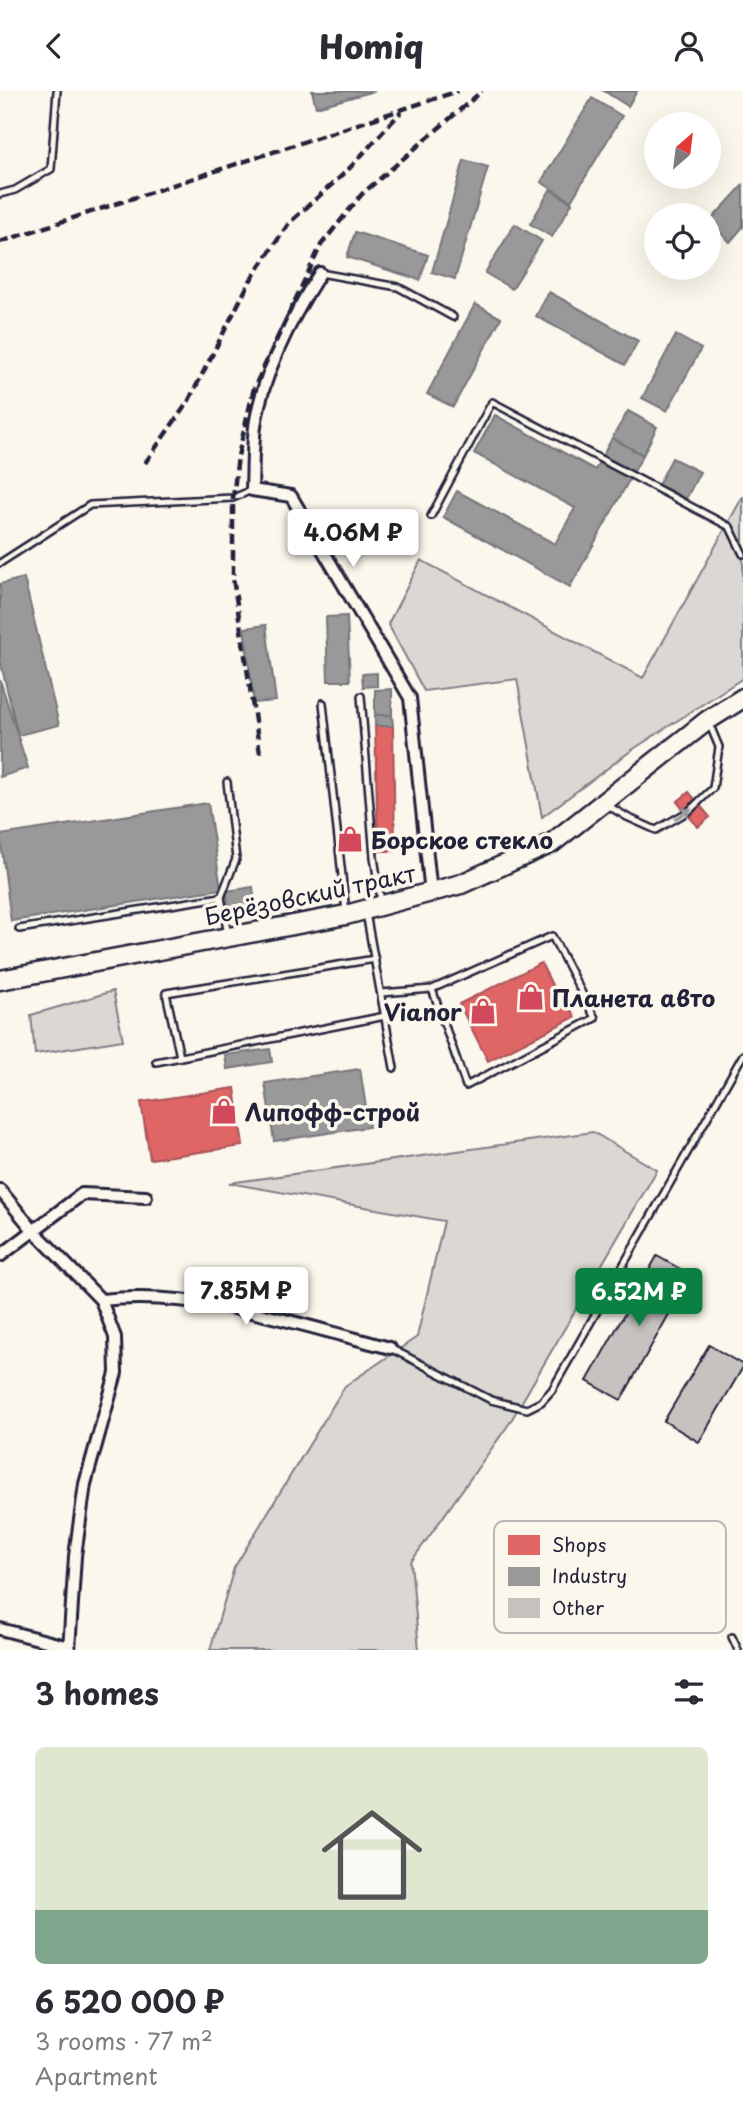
<!DOCTYPE html>
<meta charset="utf-8">
<style>
:root{--surface:#fff;--page:#f2f2f3;--text:#2b2b33;--muted:#7c7c81;--line:#e1e1e2;--accent:#0b8043}
body{margin:0;font-family:"Playpen Sans",sans-serif;background:var(--page);color:var(--text);height:100vh;display:flex;flex-direction:column;font-size:26px;white-space:nowrap}
*{box-sizing:border-box;margin:0}
p{font-size:23px;color:var(--muted)}
.icon{flex:none;width:38px;height:38px;fill:none;stroke:currentColor;stroke-width:2;stroke-linecap:round;stroke-linejoin:round}
.map{position:relative;height:1559px;overflow:hidden}
.sheet{display:flex;flex-direction:column;background:var(--surface);flex:1}
.sheet>*{flex:none}
.needle{width:46px;rotate:28deg}
.controls{position:absolute;left:644px;top:21px;display:grid;gap:14px}
.controls a{display:grid;place-items:center;width:77px;height:77px;border-radius:50%;background:var(--surface);box-shadow:0 7px 28px #0002;font-size:35px}
.price{position:absolute;translate:-50% -60px;padding:0 16px;border-radius:7px;background:#fff;color:#222;font-size:23px;line-height:46px;filter:drop-shadow(0 2px 4px #0008)}
.price::after{content:'';position:absolute;left:50%;top:42px;width:21px;height:16px;margin-left:-10px;background:inherit;clip-path:polygon(0 0,100% 0,50% 100%)}
.price.on{background:var(--accent);color:#fff}
ul{padding:0;list-style:none}
li{display:grid;align-content:center;gap:14px;height:371px;padding:0 35px}
li+li{border-top:2px solid var(--line)}
li span{display:grid;place-items:center;height:217px;border-radius:10px;color:#555}
li>.icon{margin-inline-start:auto}
span .icon{width:126px;height:126px;fill:#fffc;stroke-width:1}
li b{font-size:30px}
h2{display:flex;justify-content:space-between;align-items:center;height:84px;padding:0 35px;font-size:30px}
header{display:flex;justify-content:space-between;align-items:center;height:91px;padding:0 35px;background:var(--surface);font-size:32px;font-weight:800}
.map>svg:first-child{display:block}
.green{fill:#dbd8d3;stroke:#7e7d87;stroke-width:2}
.shops{fill:#e06666;stroke:#a75259;stroke-width:2}
.industry{fill:#999;stroke:#75757d;stroke-width:2}
.building{fill:#c6c2c0;stroke:#22223b;stroke-width:2}
.lines{fill:none;stroke-linecap:round;stroke-linejoin:round}
.lane-casing{stroke:#22223b;stroke-width:10}
.street-casing{stroke:#22223b;stroke-width:16}
.primary-casing{stroke:#22223b;stroke-width:23}
.lane{stroke:#fbf7ec;stroke-width:5}
.street{stroke:#fbf7ec;stroke-width:10}
.primary{stroke:#fbf7ec;stroke-width:18}
.rail{stroke:#22223b;stroke-width:4.5;stroke-dasharray:10 5;stroke-linecap:butt}
.oneway{fill:#99979c}
.labels{text-anchor:middle;dominant-baseline:central;stroke-width:7;stroke-linejoin:round;paint-order:stroke}
.poi-label{font-size:23px;font-weight:bold;fill:#22223b;stroke:#fbf7ec;text-anchor:start}
.street-label{font-size:23px;fill:#22223b;stroke:#fbf7ec}
.key{fill:#fbf7ec;stroke:#bab7b7;stroke-width:2}
.key-label{font-size:19px;fill:#22223b}
</style>
<header><svg class="icon" aria-label="back" viewBox="0 0 24 24"><path d="M15 5l-7 7 7 7"/></svg>Homiq<svg class="icon" aria-label="person" viewBox="0 0 24 24"><circle cx="12" cy="8" r="4"/><path d="M4 21q1-7 8-7t8 7"/></svg></header>
<div class="map">
<svg width="743" height="1559" viewBox="0 0 743 1559">
<rect width="100%" height="100%" fill="#fbf7ec"/>
<filter id="ink" filterUnits="userSpaceOnUse"><feTurbulence type="fractalNoise" baseFrequency=".0143" numOctaves="2"/><feDisplacementMap in="SourceGraphic" scale="14" xChannelSelector="R" yChannelSelector="G"/><feConvolveMatrix kernelMatrix="1 2 1 2 8 2 1 2 1" color-interpolation-filters="sRGB"/></filter>
<g filter="url(#ink)">
<g class="green">
<path d="M743 405V587L632 659 542 726 517 588 424 600 388 533 421 469 643 587Z"/>
<path d="M113 900 123 949 35 963 31 924Z"/>
<path d="M593 1041 657 1079 509 1333 411 1471 419 1559H210L234 1477 345 1295 417 1246 444 1130 229 1092Z"/>
</g>
<g class="shops">
<path d="M375 635H393L395 760H378Z"/>
<path d="M689 701 710 726 698 736 677 711Z"/>
<path d="M541 872 558 906 563 903 575 926 488 970 459 913Z"/>
<path d="M235 997 243 1055 150 1068 141 1011Z"/>
</g>
<g class="industry">
<path d="M312 0H375L316 16Z"/>
<path d="M604 0H637L628 15Z"/>
<path d="M592 7 622 25 571 110 541 91Z"/>
<path d="M464 69 488 76 455 188 432 181Z"/>
<path d="M743 94V136L730 151 709 131Z"/>
<path d="M550 99 572 112 552 146 530 133Z"/>
<path d="M515 133 542 150 512 198 485 182Z"/>
<path d="M355 141 428 164 420 189 347 166Z"/>
<path d="M549 201 638 250 625 274 536 225Z"/>
<path d="M475 213 501 227 453 316 427 303Z"/>
<path d="M676 244 701 258 667 320 642 307Z"/>
<path d="M628 320 657 336 643 364 612 347Z"/>
<path d="M495 324 595 379 612 347 643 364 570 496 443 426 457 400 555 453 575 417 474 362Z"/>
<path d="M672 367 700 381 686 408 658 394Z"/>
<path d="M24 487 59 634 18 644 0 569V493Z"/>
<path d="M347 525 350 590H328L326 526Z"/>
<path d="M266 534 276 610 254 612 244 537Z"/>
<path d="M377 582V595L363 596 362 583Z"/>
<path d="M0 589 28 677 0 686Z"/>
<path d="M392 598V624H375V599Z"/>
<path d="M375 624H392L393 635H375Z"/>
<path d="M208 712 221 798 11 830 0 744Z"/>
<path d="M253 796 255 813 229 817 226 800Z"/>
<path d="M270 958 272 971 227 978 225 964Z"/>
<path d="M360 978 369 1036 274 1050 265 992Z"/>
</g>
<g class="building">
<path d="M657 1165 691 1184 621 1309 587 1290Z"/>
<path d="M709 1254 743 1274V1276L699 1351 664 1330Z"/>
</g>
<g class="lines">
<g class="lane-casing">
<g id="lane">
<path d="M0 103 15 99 51 78 57 0"/>
<path d="M320 182 398 196 453 226"/>
<path d="M431 425 492 311 730 436 743 463"/>
<path d="M0 472 90 414 233 407 252 399"/>
<path d="M361 605 374 766 381 811"/>
<path d="M323 612 346 821"/>
<path d="M607 714 627 726 656 739 689 720 713 697 719 656 709 632"/>
<path d="M221 806 236 768 227 691"/>
<path d="M366 822 394 977"/>
<path d="M19 838 221 806 228 844"/>
<path d="M381 902 432 898 552 845 595 927 466 995 432 898"/>
<path d="M180 966 166 902 375 868"/>
<path d="M156 971 385 925"/>
<path d="M390 1257 491 1309 527 1318 541 1311 552 1299 743 964"/>
<path d="M732 1546 738 1559"/>
</g>
</g>
<g class="street-casing">
<g id="street">
<path d="M320 182C292 226 265 277 256 329 252 352 253 377 252 399L291 405 410 607 431 802"/>
<path d="M0 1099 33 1139 101 1209 115 1246 116 1282 85 1393 75 1465 69 1559"/>
<path d="M0 1165 82 1103 146 1106"/>
<path d="M101 1209C199 1198 296 1233 390 1257"/>
<path d="M0 1538 69 1556"/>
</g>
</g>
<g class="primary-casing">
<path id="primary" d="M0 889 346 824 461 793 552 752 708 629 743 607"/>
</g>
<use href="#lane" class="lane"/>
<use href="#street" class="street"/>
<use href="#primary" class="primary"/>
<g class="rail">
<path d="M0 151 458 0"/>
<path d="M145 372 188 311 250 190 289 132 347 80 401 21"/>
<path d="M260 662 233 487V407L238 365 254 297 321 154 362 103 482 0"/>
</g>
</g>
<defs><path id="oneway-solid" d="M-6-.8H1V-3.2L6.5 0L1 3.2V.8H-6Z" transform="scale(1.75)"/></defs>
<use class="oneway" href="#oneway-solid" transform="translate(683 723) rotate(-33)"/>
</g>
<defs>
<g id="shop-bare" transform="scale(2.1)"><path d="M-5-2.5h2.3a2.7 3.5 0 0 1 5.4 0H5L5.5 6h-11ZM-1.5-2.5h3a1.5 2.3 0 0 0-3 0Z" fill="#d1495b" stroke="#fbf7ec" stroke-width="2.5" paint-order="stroke"/></g>
</defs>
<g fill-rule="evenodd">
<use href="#shop-bare" x="350" y="748"/>
<use href="#shop-bare" x="531" y="906"/>
<use href="#shop-bare" x="483" y="920"/>
<use href="#shop-bare" x="224" y="1020"/>
</g>
<g class="labels">
<g class="poi-label">
<text x="371" y="748">Борское стекло</text>
<text x="552" y="906">Планета авто</text>
<text x="462" y="920" text-anchor="end">Vianor</text>
<text x="245" y="1020">Липофф-строй</text>
</g>
<g class="street-label">
<text transform="translate(310 803) rotate(-12)">Берёзовский тракт</text>
</g>
</g>
<rect x="494" y="1430" width="232" height="112" rx="10" class="key"/>
<rect x="508" y="1444" width="32" height="20" fill="#e06666"/>
<rect x="508" y="1476" width="32" height="19" fill="#999"/>
<rect x="508" y="1507" width="32" height="20" fill="#c6c2c0"/>
<g class="key-label">
<text x="552" y="1461">Shops</text>
<text x="552" y="1492">Industry</text>
<text x="552" y="1524">Other</text>
</g>
</svg>
<div class="controls">
<a><svg class="needle" viewBox="-14 -14 28 28"><path d="M0-13l5 13h-10z" fill="#e53935"/><path d="M0 13l5-13h-10z" fill="#7c7c81"/></svg></a>
<a><svg class="icon" aria-label="locate" viewBox="0 0 24 24"><circle cx="12" cy="12" r="6"/><path d="M12 2v4M12 18v4M2 12h4M18 12h4"/></svg></a>
</div>
<b class="price" style="left:353px;top:478px">4.06M ₽</b>
<b class="price" style="left:246px;top:1236px">7.85M ₽</b>
<b class="price on" style="left:639px;top:1237px">6.52M ₽</b>
</div>
<section class="sheet">
<h2>3 homes<svg class="icon" aria-label="filters" viewBox="0 0 24 24"><path d="M4 7h16M4 17h16"/><circle cx="9" cy="7" r="2"/><circle cx="15" cy="17" r="2"/></svg></h2>
<ul>
<li><span style="background:linear-gradient(#dfe7d0 75%,#7fa58c 0)"><svg class="icon" aria-label="home" viewBox="0 0 24 24"><path d="M3 11l9-7 9 7M6 9v11h12V9"/></svg></span><div><b>6 520 000 ₽</b><p>3 rooms · 77 m²</p><p>Apartment</p></div></li>
</ul>
</section>
